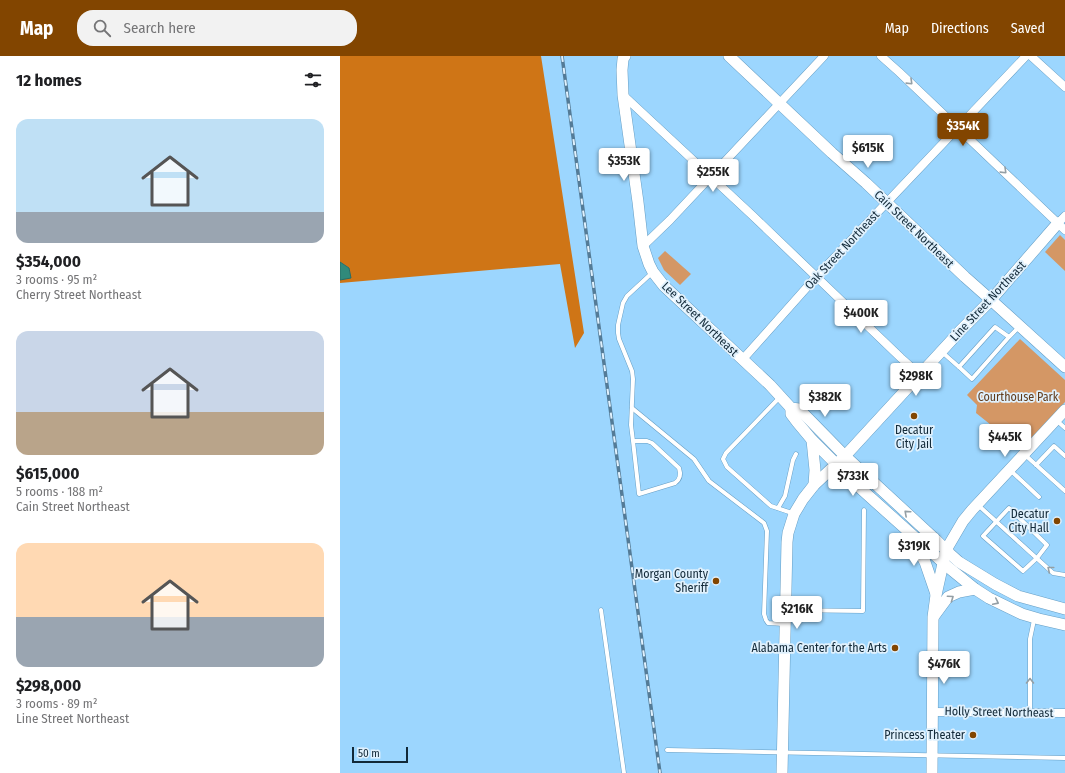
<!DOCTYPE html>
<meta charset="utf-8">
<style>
:root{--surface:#fff;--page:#f2f2f2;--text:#202124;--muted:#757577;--accent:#824500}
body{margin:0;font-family:"Fira Sans Condensed",sans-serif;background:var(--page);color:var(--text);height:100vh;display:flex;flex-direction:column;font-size:15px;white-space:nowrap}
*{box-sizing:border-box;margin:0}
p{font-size:13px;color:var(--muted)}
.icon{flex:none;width:22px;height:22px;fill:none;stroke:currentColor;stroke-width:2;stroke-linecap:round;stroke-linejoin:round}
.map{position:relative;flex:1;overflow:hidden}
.drawer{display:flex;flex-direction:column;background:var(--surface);width:340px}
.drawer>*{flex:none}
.scale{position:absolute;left:12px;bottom:10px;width:56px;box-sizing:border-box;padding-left:4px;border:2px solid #122938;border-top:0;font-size:11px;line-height:14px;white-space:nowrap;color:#122938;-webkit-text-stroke:3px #e0f1fd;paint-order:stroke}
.price{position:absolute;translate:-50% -34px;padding:0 9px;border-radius:4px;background:#fff;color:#222;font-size:13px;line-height:26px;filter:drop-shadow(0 1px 2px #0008)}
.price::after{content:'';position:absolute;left:50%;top:24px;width:12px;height:9px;margin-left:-6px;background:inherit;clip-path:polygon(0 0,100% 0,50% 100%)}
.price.on{background:var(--accent);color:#fff}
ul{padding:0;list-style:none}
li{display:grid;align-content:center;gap:8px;height:212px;padding:0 16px}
li span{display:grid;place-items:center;height:124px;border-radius:12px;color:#555}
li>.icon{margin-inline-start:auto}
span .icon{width:72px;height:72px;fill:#fffc;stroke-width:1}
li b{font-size:17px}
h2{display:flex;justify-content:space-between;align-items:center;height:48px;padding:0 16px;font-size:17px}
header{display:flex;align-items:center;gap:24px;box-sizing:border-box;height:56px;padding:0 20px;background:var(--accent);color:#fff}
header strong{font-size:19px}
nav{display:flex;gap:22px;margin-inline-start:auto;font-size:14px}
.search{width:280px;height:36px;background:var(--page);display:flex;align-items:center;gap:10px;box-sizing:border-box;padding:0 14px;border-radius:16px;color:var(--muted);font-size:15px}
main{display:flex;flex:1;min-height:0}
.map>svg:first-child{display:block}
.green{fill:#d49765}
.forest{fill:#cf7516}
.water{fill:#308a7b;stroke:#276d67}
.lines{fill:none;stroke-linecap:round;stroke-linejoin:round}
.lane-casing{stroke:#669ec4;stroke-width:5}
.street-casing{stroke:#669ec4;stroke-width:9}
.secondary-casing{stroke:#669ec4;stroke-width:12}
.lane{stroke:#fff;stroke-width:4}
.street{stroke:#fff;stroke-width:8}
.secondary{stroke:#fff;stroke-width:11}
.rail-casing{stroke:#547b96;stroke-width:3.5}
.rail{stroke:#e0f1fd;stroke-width:2;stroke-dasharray:6;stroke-linecap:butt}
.oneway{stroke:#949fa5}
.poi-dot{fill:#824500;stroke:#e0f1fd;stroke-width:1.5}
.labels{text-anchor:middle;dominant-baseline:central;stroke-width:3.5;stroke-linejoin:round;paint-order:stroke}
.street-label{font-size:12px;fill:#122938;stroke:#e0f1fd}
.park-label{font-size:12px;fill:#613b1a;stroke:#e0f1fd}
.poi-label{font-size:12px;fill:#122938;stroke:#e0f1fd;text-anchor:end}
</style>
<header>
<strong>Map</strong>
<div class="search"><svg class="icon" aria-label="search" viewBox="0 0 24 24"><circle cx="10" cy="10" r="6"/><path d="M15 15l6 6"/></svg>Search here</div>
<nav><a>Map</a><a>Directions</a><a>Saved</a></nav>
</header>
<main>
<section class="drawer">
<h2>12 homes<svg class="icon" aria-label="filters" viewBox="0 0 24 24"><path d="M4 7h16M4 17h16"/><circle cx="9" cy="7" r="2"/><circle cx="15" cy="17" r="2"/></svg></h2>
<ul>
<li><span style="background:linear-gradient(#bfe0f5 75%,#9aa5b1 0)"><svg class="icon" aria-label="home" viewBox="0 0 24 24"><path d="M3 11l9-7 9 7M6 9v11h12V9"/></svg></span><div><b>$354,000</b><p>3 rooms · 95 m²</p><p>Cherry Street Northeast</p></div></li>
<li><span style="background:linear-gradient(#c9d6e8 65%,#b9a48a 0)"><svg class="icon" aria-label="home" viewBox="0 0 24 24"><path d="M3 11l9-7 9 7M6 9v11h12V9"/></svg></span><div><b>$615,000</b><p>5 rooms · 188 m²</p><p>Cain Street Northeast</p></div></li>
<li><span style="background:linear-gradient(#ffd9b3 60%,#9aa5b1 0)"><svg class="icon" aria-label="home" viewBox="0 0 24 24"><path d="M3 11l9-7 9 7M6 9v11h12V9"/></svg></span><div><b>$298,000</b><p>3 rooms · 89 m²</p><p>Line Street Northeast</p></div></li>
</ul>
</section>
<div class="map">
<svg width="725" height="717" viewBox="0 0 725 717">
<rect width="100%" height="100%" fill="#9cd6fe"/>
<g class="green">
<path d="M720 179 725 184V215L705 196Z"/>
<path d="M325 195 351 218 340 229 324 214 318 202Z"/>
<path d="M680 283 725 324V346L681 393 636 357 637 349 627 339Z"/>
</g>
<path class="forest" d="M0 0H201L244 277 235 292 220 208 0 227V224L10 221 9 212 0 206Z"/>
<path class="water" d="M0 206 9 212 11 222 0 224Z"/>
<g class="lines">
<g class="lane-casing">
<g id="lane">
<path d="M669 281 632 323 619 311 655 271 669 281 680 270"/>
<path d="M602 296 619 311"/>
<path d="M440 341 386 397 383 403 387 411 431 450 452 457"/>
<path d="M292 352 354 403 369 425 424 467 427 475 424 558 426 564 428 567 444 568"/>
<path d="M716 364 725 372"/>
<path d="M293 385 299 438 335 427C341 423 341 418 339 412L312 387 307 385H293L291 369 293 323 292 315 279 283 278 277V269L283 247 287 240 313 216"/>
<path d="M684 398 725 435"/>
<path d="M696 409 714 390 725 400"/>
<path d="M670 414 699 441"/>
<path d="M638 449 713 517 725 519"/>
<path d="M438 452 445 440 453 404 456 398"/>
<path d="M669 452 707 489 697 502 683 515 643 480Z"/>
<path d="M261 554 284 717"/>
<path d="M446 554 523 555 524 454"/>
<path d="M690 657V583L694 564"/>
<path d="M327 694 725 702"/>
</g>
</g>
<g class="street-casing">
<g id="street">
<path d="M541 0 559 16 725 174"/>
<path d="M691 0 725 31"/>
<path d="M283 39 413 160 561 302 580 319"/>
<path d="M718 167 725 160"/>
<path d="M303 190 330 164 484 0"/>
<path d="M403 303 476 221 686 0"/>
<path d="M593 656 725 657"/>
</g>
</g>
<g class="secondary-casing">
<g id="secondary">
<path d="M285 0 283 3 282 14 283 39 298 146 303 190 309 208 313 216 324 230 430 329 451 352 459 353 505 400 596 484 610 498 619 506 655 528 678 540 725 553"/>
<path d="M389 0 492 97 526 127 625 221 651 244 725 311"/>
<path d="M451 352V358L457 366 472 384 520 432 608 511 635 533 649 542 682 558 699 563 725 569"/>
<path d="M472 384 475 414 474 429"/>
<path d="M573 484 585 506 596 538"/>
<path d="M594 560 608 541 619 536 635 533"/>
<path d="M442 717 447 486 448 477 454 458 463 443 474 429 505 400 620 275 651 244 718 167"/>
<path d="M592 717 593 561 596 539 606 494 623 465 632 454 725 354"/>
</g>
</g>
<use href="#lane" class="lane"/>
<use href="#street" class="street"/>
<use href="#secondary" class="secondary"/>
<g class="rail-casing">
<path id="rail" d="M222 0 320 717"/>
</g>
<use href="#rail" class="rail"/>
</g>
<defs><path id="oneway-chevron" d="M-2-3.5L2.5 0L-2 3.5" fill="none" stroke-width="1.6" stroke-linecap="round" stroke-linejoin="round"/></defs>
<g class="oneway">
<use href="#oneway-chevron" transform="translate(570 26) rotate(44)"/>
<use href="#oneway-chevron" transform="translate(664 115) rotate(44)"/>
<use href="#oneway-chevron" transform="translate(567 457) rotate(-138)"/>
<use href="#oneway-chevron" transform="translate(710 513) rotate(-141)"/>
<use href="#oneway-chevron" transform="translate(611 542) rotate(-35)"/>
<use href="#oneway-chevron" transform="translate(656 546) rotate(26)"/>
<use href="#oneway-chevron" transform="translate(690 625) rotate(-90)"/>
</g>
<g class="poi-dot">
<circle cx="574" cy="360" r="4"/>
<circle cx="717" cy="465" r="4"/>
<circle cx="376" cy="525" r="4"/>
<circle cx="555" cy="592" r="4"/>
<circle cx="633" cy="679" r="4"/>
</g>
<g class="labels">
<g class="street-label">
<text transform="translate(574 173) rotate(44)">Cain Street Northeast</text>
<text transform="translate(502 194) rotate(-47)">Oak Street Northeast</text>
<text transform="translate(648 245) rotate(-47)">Line Street Northeast</text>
<text transform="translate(360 263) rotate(44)">Lee Street Northeast</text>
<text transform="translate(659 656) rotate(1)">Holly Street Northeast</text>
</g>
<g class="park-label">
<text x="678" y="341">Courthouse Park</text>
</g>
<g class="poi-label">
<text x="574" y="374" text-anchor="middle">Decatur<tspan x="574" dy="14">City Jail</tspan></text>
<text x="709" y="458">Decatur<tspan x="709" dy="14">City Hall</tspan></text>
<text x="368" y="518">Morgan County<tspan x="368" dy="14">Sheriff</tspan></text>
<text x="547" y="592">Alabama Center for the Arts</text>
<text x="625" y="679">Princess Theater</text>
</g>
</g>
</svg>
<div class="scale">50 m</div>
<b class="price on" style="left:623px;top:91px">$354K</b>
<b class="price" style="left:528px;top:113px">$615K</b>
<b class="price" style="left:284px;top:126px">$353K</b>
<b class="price" style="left:373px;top:137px">$255K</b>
<b class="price" style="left:521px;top:278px">$400K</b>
<b class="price" style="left:576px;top:341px">$298K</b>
<b class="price" style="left:485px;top:362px">$382K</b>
<b class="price" style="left:665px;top:402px">$445K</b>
<b class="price" style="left:513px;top:441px">$733K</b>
<b class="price" style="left:574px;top:511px">$319K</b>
<b class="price" style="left:457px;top:574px">$216K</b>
<b class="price" style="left:604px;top:629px">$476K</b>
</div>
</main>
